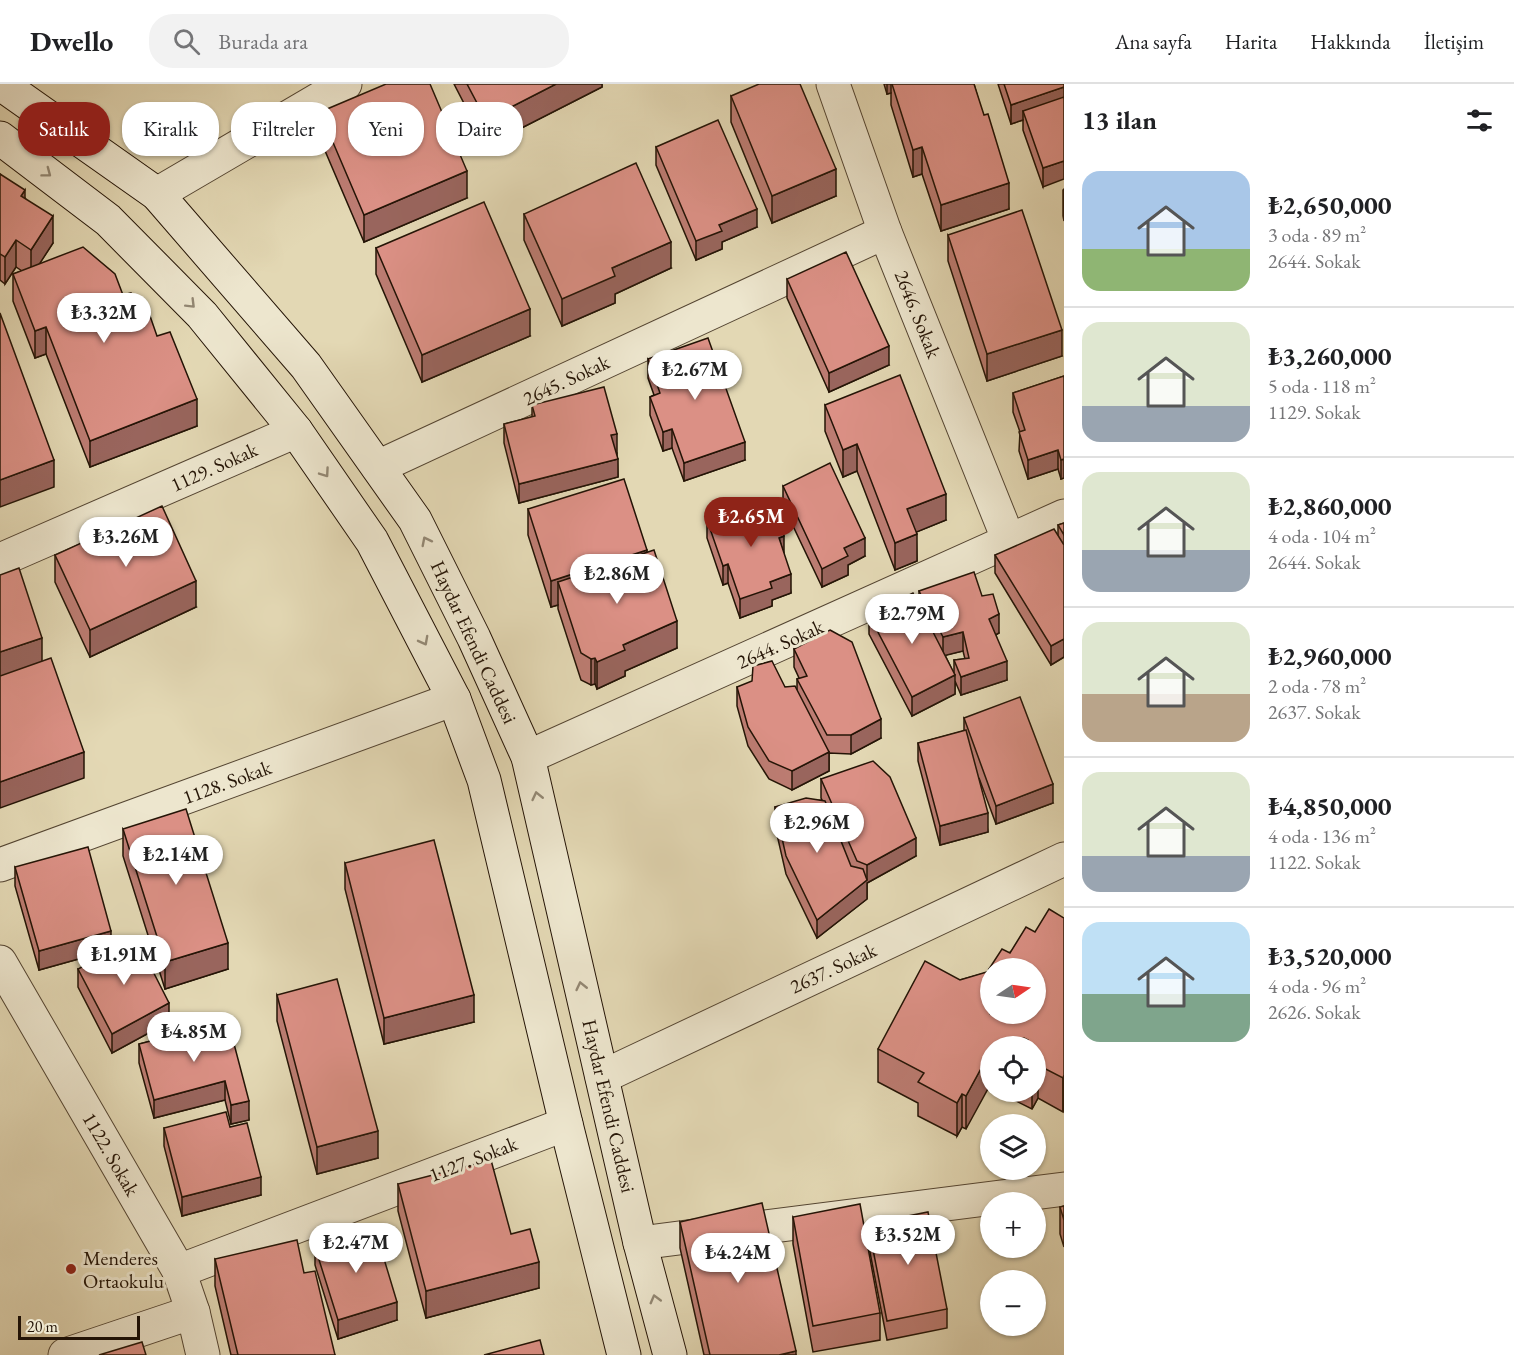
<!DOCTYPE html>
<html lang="tr">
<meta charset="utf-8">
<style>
:root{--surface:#fff;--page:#f2f2f2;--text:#202124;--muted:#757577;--line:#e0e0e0;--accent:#8f2418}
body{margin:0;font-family:"EB Garamond",serif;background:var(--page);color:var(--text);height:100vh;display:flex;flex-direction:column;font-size:22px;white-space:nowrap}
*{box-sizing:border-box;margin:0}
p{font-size:20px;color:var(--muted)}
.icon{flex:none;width:33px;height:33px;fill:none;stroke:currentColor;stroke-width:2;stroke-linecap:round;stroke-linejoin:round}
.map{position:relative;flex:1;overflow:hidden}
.sheet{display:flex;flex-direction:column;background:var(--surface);width:450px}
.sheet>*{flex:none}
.banner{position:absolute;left:18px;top:18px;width:570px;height:54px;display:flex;gap:12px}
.needle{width:39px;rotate:77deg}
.controls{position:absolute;left:980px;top:874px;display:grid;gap:12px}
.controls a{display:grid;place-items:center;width:66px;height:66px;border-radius:50%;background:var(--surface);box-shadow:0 2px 4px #0004;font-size:30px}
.scale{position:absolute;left:18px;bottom:15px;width:122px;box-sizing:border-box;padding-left:6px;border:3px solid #241406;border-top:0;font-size:16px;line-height:21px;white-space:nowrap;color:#241406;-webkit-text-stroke:4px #ede6ce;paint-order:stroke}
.price{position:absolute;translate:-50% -51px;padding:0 14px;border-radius:21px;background:#fff;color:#222;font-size:20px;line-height:39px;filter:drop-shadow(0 2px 3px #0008)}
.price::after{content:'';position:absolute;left:50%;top:36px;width:18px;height:14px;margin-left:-9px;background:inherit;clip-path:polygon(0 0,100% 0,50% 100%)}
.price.on{background:var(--accent);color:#fff}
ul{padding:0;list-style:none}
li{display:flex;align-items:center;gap:18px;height:150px;padding:0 18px}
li+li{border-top:2px solid var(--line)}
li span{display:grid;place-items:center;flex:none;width:168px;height:120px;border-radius:18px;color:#555}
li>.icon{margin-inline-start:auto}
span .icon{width:72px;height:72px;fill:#fffc;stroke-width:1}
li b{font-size:26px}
h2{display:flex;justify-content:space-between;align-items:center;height:72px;padding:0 18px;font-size:26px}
.tag{padding:0 21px;border-radius:24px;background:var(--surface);box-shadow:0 2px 4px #0004;font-size:21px;line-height:54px}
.tag.on{background:var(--accent);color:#fff}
header{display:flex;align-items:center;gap:36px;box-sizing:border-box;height:84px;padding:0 30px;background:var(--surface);border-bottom:2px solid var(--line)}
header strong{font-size:28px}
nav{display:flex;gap:33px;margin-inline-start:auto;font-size:21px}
.search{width:420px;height:54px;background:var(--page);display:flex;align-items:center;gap:15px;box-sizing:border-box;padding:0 21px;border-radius:24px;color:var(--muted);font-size:22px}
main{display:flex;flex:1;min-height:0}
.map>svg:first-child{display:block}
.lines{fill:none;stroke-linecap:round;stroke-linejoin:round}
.street-casing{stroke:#544532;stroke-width:35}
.secondary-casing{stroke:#241406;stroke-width:35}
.street{stroke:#ede6ce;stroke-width:33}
.secondary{stroke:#ede6ce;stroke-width:33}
.wall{fill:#bc7c72;stroke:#241406;stroke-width:1.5;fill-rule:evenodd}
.shaded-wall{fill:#99655d;stroke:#241406;stroke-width:1.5}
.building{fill:#db9085;stroke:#241406;stroke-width:1.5}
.oneway{stroke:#938874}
.poi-dot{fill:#8f2418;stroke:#ede6ce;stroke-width:2}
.labels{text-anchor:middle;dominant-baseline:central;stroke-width:6;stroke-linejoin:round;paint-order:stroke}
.street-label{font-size:20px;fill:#241406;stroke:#ede6ce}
.poi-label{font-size:20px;fill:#241406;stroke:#ede6ce;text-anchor:start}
</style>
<header>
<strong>Dwello</strong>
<div class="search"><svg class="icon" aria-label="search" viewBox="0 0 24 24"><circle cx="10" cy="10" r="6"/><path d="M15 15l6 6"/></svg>Burada ara</div>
<nav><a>Ana sayfa</a><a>Harita</a><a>Hakkında</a><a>İletişim</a></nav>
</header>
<main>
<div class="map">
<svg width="1064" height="1271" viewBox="0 0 1064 1271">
<rect width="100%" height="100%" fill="#e3d8b4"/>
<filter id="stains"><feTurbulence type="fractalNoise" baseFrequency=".00333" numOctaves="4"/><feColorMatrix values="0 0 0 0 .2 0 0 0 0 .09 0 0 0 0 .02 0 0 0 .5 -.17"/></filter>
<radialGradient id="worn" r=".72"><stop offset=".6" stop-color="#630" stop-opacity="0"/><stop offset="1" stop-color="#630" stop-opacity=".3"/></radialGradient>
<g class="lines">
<g class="street-casing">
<g id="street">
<path d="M833 0 885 148 1009 457"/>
<path d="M157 110 345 0"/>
<path d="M378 383 885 148"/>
<path d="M0 476 296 347"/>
<path d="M528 673 1064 432"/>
<path d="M0 781 454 615"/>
<path d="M0 878 179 1187 193 1228 203 1271"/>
<path d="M602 993 1064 775"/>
<path d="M640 1159 1064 1105"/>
<path d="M179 1187 566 1040"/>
<path d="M65 1271 193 1228"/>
</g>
</g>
<g class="secondary-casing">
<g id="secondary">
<path d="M1 0 157 110 306 282 415 436 474 554 528 673 640 1159 670 1271"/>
<path d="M0 54 108 136 202 231 296 347 372 457 454 615 484 696 566 1040 624 1271"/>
</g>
</g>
<use href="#street" class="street"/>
<use href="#secondary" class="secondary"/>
</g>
<g class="wall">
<path d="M454 0H602V3L486 62Z"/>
<path d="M884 0H974L1009 125 941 147 922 90 913 93 891 21V9L887 10Z"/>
<path d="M998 0H1064L1043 103 1023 46V36L1011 40Z"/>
<path d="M731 12 836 112 772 139 731 38Z"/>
<path d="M320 28 467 114 364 158 320 55Z"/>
<path d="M656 63 757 143 722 158V165L696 176 656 81Z"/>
<path d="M0 90 25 114 53 159 39 180 123 211 142 235 157 252 197 342 90 383 46 270 35 274 13 217V190L22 187 16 183 5 200 0 196Z"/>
<path d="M1064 105V137L1063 132V106Z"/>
<path d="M524 130 671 184 615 210V219L562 242 524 156Z"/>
<path d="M948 151 1062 272 987 297 948 177Z"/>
<path d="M376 164 530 252 422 298 376 190Z"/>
<path d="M787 195 889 281 829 308 787 214Z"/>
<path d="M648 275 745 376 684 397 672 364 663 367 650 331V313L654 311 648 294Z"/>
<path d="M1064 292V394L1061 395 1058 385 1028 395 1019 367 1020 348 1013 328V309Z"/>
<path d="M532 321 617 369 618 393 519 419 504 359V340L532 333Z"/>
<path d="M825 321 946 436 916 448 917 477 895 486 857 387 843 393 825 347Z"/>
<path d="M783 402 865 472 848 481V491L822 503 783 421Z"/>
<path d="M528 425 647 469 677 564 625 587V592L597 605 595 600 591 601 581 596 558 525V521L551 523 528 451Z"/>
<path d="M707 436 784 471 791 509 772 516V522L740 534 728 499 723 501 707 454Z"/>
<path d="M1064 439V573L1051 581 995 489V471L1058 452V441Z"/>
<path d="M55 471 196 523 90 573 55 498Z"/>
<path d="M919 507 982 512 999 549 996 551 1007 596 961 611 955 597V610L912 632 869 550V531L919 521ZM963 567 965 575 954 576V590L945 571Z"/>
<path d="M794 565 881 654 851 670 829 669V687L792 706 769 695 748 662 737 622V603H785L797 606V595L799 594 794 583Z"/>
<path d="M964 634 1053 719 996 740 979 694 988 748 940 761 918 677V659L964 647Z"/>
<path d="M821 695 916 772 867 799V815L817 854 786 790 775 742V723L822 716 821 714Z"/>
<path d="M123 745 228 885 165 905 123 772Z"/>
<path d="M345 779 474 938 384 960 345 805Z"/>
<path d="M15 783 111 866 39 886 15 802Z"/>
<path d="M1064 834 1063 1028 1038 1014 1032 1025 1014 1016V1008H1035V963H990L966 1045 962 1043 957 1052 918 1032V1019L878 998V965L960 896 989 888V885L1035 848ZM990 885 1035 930H990Z"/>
<path d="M78 885 169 938 112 969 78 903Z"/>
<path d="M277 911 378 1074 317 1090 277 937Z"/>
<path d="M228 937 249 1036 231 1040 225 1016 154 1034 139 979V960Z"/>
<path d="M230 1043 261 1111 182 1132 164 1062V1044Z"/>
<path d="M398 1100 511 1150 539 1204 426 1234 398 1127Z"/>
<path d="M1064 1122V1163L1060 1150V1123Z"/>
<path d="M793 1133 880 1229V1256L813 1268 793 1160Z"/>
<path d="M680 1138 796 1271H704L680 1164Z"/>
<path d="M868 1140 947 1225V1244L887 1256 868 1158Z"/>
<path d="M315 1163 397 1236 338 1255 315 1181Z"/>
<path d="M215 1175 335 1271H231L215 1202Z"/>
</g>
<g class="shaded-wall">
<path d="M556 0H602V3L486 62V36Z"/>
<path d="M887 0H891V9L887 10Z"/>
<path d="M1064 3V22L1023 27V36L1011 40V21Z"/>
<path d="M922 63V90L913 93V66Z"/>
<path d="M1064 77V95L1043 103V84Z"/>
<path d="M836 85V112L772 139V112Z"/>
<path d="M467 87V114L364 158V131Z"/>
<path d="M1009 99V125L941 147V121Z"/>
<path d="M25 106V132L21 112Z"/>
<path d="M757 125V143L722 158V165L696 176V157L719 141Z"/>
<path d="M53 132V159L31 193V166Z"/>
<path d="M16 156V183L5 200V173Z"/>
<path d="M671 158V184L615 210V219L562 242V215L612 184Z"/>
<path d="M530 225V252L422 298V271Z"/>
<path d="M46 243V270L35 274V247Z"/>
<path d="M1062 246V272L987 297V270Z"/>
<path d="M889 262V281L829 308V289Z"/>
<path d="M197 315V342L90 383V357Z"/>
<path d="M672 345V364L663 367V348Z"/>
<path d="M617 350V369L611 370V351Z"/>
<path d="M745 358V376L684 397V379Z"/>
<path d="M857 360V387L843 393V366Z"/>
<path d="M1058 366V385L1028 395V376Z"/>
<path d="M618 375V393L519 419V400Z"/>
<path d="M1064 375V394L1061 395V376Z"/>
<path d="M54 376V403L0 423V396Z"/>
<path d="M946 410V436L907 452V425Z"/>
<path d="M917 450V477L895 486V459Z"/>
<path d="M784 452V471L779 454Z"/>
<path d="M865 454V472L848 481V491L822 503V485L844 464Z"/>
<path d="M647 466V492L558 498V521L551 523V497Z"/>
<path d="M728 480V499L723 501V482Z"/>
<path d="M791 490V509L772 516V522L740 534V515L770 498Z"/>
<path d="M196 497V523L90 573V546Z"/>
<path d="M999 530V549L989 554V535Z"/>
<path d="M677 537V564L625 587V592L597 605V578L623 561Z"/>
<path d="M963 548V567L943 572V553Z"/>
<path d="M42 554V580L0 594V568Z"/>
<path d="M1064 555V573L1051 581V562Z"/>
<path d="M595 574V600L591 601V575Z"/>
<path d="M1007 577V596L961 611V593Z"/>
<path d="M955 591V610L912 632V613Z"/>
<path d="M881 635V654L851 670V651Z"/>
<path d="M84 668V694L0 724V698Z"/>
<path d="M829 668V687L792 706V687Z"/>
<path d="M1053 700V719L996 740V722Z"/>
<path d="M988 729V748L940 761V742Z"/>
<path d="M916 754V772L867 799V815L817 854V836L867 796V781Z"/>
<path d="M111 847V866L39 886V867Z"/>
<path d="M228 859V885L165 905V878Z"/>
<path d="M474 911V938L384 960V934Z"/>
<path d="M169 919V938L112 969V950Z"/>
<path d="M1024 954V963H993Z"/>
<path d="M990 968V1001L966 1045V1012Z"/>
<path d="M1038 981V1014L1032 1025V1008H1035V987Z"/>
<path d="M1064 991V1025L1063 1028V994Z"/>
<path d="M225 997V1016L154 1034V1016Z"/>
<path d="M962 1010V1043L957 1052V1019Z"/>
<path d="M249 1017V1036L231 1040V1021Z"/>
<path d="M378 1047V1074L317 1090V1063Z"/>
<path d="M261 1093V1111L182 1132V1113Z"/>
<path d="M539 1178V1204L426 1234V1207Z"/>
<path d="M397 1218V1236L338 1255V1236Z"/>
<path d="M796 1267V1271H779Z"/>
</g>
<g class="building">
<path d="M386 0H430L467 87 364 131 320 28Z"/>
<path d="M467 0H556L486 36Z"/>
<path d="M759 0H800L836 85 772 112 731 12Z"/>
<path d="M892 0H974L984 31 988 30 1009 99 941 121 922 63 913 66Z"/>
<path d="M1004 0H1064V3L1011 21Z"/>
<path d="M1064 13V77L1043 84 1023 27Z"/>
<path d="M718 36 757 125 719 141 722 147 696 157 656 63Z"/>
<path d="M636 79 671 158 612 184 615 192 562 215 524 130Z"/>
<path d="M0 90 25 106 21 112 53 132 31 166 16 156 5 173 0 170Z"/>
<path d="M484 118 530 225 422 271 376 164Z"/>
<path d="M1022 126 1062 246 987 270 948 151Z"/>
<path d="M83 163 115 190 123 211 131 209 142 235 150 232 157 252 170 248 197 315 90 357 46 243 35 247 13 190Z"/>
<path d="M846 168 889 262 829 289 787 195Z"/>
<path d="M0 229 54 376 0 396Z"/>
<path d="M708 254 745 358 684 379 672 345 663 348 650 313 660 309 648 275Z"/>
<path d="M900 291 946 410 907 425 917 450 895 459 857 360 843 366 825 321Z"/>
<path d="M1064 292V375L1061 376 1058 366 1028 376 1019 348 1025 346 1013 309Z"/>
<path d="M604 303 617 350 611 351 618 375 519 400 504 340 535 332 532 321Z"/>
<path d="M830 379 865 454 844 464 848 472 822 485 783 402Z"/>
<path d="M624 395 647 466 551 497 528 425Z"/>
<path d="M766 416 772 435 778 433 784 452 779 454 791 490 770 498 772 504 740 515 728 480 723 482 707 436Z"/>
<path d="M162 422 196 497 90 546 55 471Z"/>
<path d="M1064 439V451L1058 441Z"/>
<path d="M1054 445 1064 461V555L1051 562 995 471Z"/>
<path d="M654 466 677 537 623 561 625 566 597 578 595 574 591 575 581 569 558 498Z"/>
<path d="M19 484 42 554 0 568V491Z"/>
<path d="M974 488 982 512 993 510 999 530 989 535 1007 577 961 593 954 576 969 574 963 548 943 553 919 507Z"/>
<path d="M913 509 955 591 912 613 869 531Z"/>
<path d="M830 546 852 558 881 635 851 651H827L797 595 807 592 794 565Z"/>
<path d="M51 574 84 668 0 698V592Z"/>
<path d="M772 577 785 603 795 602 829 668 792 687 769 677 748 643 737 603 752 597 753 582Z"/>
<path d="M1020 613 1053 700 996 722 964 634Z"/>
<path d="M966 646 988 729 940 742 918 659Z"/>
<path d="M873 677 890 693 916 754 867 781 857 777 821 695Z"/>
<path d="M806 714 825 717 851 782 863 785 867 796 817 836 786 772 775 723Z"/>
<path d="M186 725 228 859 165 878 123 745Z"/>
<path d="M434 756 474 911 384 934 345 779Z"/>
<path d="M88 763 111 847 39 867 15 783Z"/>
<path d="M1049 825 1064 834V991L1063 994 1038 981 1035 987V963H1024L1028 956 1024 954 990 963V968L966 1012 962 1010 957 1019 918 998 924 989 878 965 925 877 960 896 990 887V930H1035V885H989L1002 865 1010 869 1026 843 1035 848Z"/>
<path d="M136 854 169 919 112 950 78 885Z"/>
<path d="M337 895 378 1047 317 1063 277 911Z"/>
<path d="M228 937 249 1017 231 1021 225 997 154 1016 139 960Z"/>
<path d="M226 1028 230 1043 247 1039 261 1093 182 1113 164 1044Z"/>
<path d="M491 1076 511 1150 530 1145 539 1178 426 1207 398 1100Z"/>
<path d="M762 1119 796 1267 779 1271H710L680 1138Z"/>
<path d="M860 1120 880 1229 813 1242 793 1133Z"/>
<path d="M1064 1122V1136L1060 1123Z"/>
<path d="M928 1128 947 1225 887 1237 868 1140Z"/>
<path d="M375 1145 397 1218 338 1236 315 1163Z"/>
<path d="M297 1156 304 1189 315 1187 335 1271H238L215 1175Z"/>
<path d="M540 1256 544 1271H484Z"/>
<path d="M142 1258 146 1271H99Z"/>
</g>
<defs><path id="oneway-chevron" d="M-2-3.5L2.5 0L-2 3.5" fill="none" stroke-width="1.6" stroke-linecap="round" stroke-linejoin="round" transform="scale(1.5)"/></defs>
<g class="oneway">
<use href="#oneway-chevron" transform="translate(47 89) rotate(37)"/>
<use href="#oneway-chevron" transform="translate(191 220) rotate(45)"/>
<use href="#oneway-chevron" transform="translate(325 389) rotate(55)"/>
<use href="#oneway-chevron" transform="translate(426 457) rotate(-117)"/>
<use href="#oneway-chevron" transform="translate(424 557) rotate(62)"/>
<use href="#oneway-chevron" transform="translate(537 712) rotate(-103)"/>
<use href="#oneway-chevron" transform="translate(581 902) rotate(-103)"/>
<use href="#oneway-chevron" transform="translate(655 1215) rotate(-105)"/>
</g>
<circle class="poi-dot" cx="71" cy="1185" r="6"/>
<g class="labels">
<g class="street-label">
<text transform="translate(918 230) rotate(68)">2646. Sokak</text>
<text transform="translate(566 296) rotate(-25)">2645. Sokak</text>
<text transform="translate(214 383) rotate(-24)">1129. Sokak</text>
<text transform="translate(474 558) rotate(65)">Haydar Efendi Caddesi</text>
<text transform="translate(780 560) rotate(-24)">2644. Sokak</text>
<text transform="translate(227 698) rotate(-20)">1128. Sokak</text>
<text transform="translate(833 884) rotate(-25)">2637. Sokak</text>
<text transform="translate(609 1022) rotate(77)">Haydar Efendi Caddesi</text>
<text transform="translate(111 1070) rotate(60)">1122. Sokak</text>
<text transform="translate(473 1075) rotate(-21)">1127. Sokak</text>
</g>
<g class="poi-label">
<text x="83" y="1174">Menderes<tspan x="83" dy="23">Ortaokulu</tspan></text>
</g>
</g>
<rect width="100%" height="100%" filter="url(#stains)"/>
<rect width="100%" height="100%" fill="url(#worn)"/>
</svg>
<div class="controls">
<a><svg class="needle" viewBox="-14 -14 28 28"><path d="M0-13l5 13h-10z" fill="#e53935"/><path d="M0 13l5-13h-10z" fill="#757577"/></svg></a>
<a><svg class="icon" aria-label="locate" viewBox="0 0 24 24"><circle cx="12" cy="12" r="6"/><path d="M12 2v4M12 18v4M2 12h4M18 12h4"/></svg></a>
<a><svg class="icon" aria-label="layers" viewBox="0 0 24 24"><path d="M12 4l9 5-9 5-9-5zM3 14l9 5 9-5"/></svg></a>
<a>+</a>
<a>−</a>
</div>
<div class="scale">20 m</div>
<b class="price" style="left:104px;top:260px">₺3.32M</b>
<b class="price" style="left:695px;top:317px">₺2.67M</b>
<b class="price on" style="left:751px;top:464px">₺2.65M</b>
<b class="price" style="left:126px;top:484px">₺3.26M</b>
<b class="price" style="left:617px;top:521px">₺2.86M</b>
<b class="price" style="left:912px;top:561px">₺2.79M</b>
<b class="price" style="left:817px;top:770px">₺2.96M</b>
<b class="price" style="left:176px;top:802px">₺2.14M</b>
<b class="price" style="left:124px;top:902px">₺1.91M</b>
<b class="price" style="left:194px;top:979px">₺4.85M</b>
<b class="price" style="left:908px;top:1182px">₺3.52M</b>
<b class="price" style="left:356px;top:1190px">₺2.47M</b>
<b class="price" style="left:738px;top:1200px">₺4.24M</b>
<div class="banner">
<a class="tag on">Satılık</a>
<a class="tag">Kiralık</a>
<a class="tag">Filtreler</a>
<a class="tag">Yeni</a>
<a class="tag">Daire</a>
</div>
</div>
<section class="sheet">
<h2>13 ilan<svg class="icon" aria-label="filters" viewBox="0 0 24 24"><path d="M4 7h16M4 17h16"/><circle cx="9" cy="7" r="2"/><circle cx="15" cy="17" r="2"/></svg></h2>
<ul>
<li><span style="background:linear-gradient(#a9c7e8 65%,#8fb573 0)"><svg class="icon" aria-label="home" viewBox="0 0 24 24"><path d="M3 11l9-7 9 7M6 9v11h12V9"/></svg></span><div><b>₺2,650,000</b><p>3 oda · 89 m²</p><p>2644. Sokak</p></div></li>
<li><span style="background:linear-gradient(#dfe7d0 70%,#9aa5b1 0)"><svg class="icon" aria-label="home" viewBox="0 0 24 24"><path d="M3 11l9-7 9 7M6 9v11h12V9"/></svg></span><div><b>₺3,260,000</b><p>5 oda · 118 m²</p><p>1129. Sokak</p></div></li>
<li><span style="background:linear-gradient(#dfe7d0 65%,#9aa5b1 0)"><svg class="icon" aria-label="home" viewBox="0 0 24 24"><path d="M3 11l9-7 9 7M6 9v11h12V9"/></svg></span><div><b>₺2,860,000</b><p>4 oda · 104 m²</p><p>2644. Sokak</p></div></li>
<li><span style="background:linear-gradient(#dfe7d0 60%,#b9a48a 0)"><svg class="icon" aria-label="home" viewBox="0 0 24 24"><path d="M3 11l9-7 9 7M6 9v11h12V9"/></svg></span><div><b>₺2,960,000</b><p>2 oda · 78 m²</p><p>2637. Sokak</p></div></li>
<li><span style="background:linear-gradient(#dfe7d0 70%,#9aa5b1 0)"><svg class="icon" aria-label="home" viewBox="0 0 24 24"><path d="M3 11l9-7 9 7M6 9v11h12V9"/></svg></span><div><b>₺4,850,000</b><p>4 oda · 136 m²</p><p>1122. Sokak</p></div></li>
<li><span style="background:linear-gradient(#bfe0f5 60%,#7fa58c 0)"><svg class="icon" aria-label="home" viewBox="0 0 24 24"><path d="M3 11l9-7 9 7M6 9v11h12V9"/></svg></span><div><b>₺3,520,000</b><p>4 oda · 96 m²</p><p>2626. Sokak</p></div></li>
</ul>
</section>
</main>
